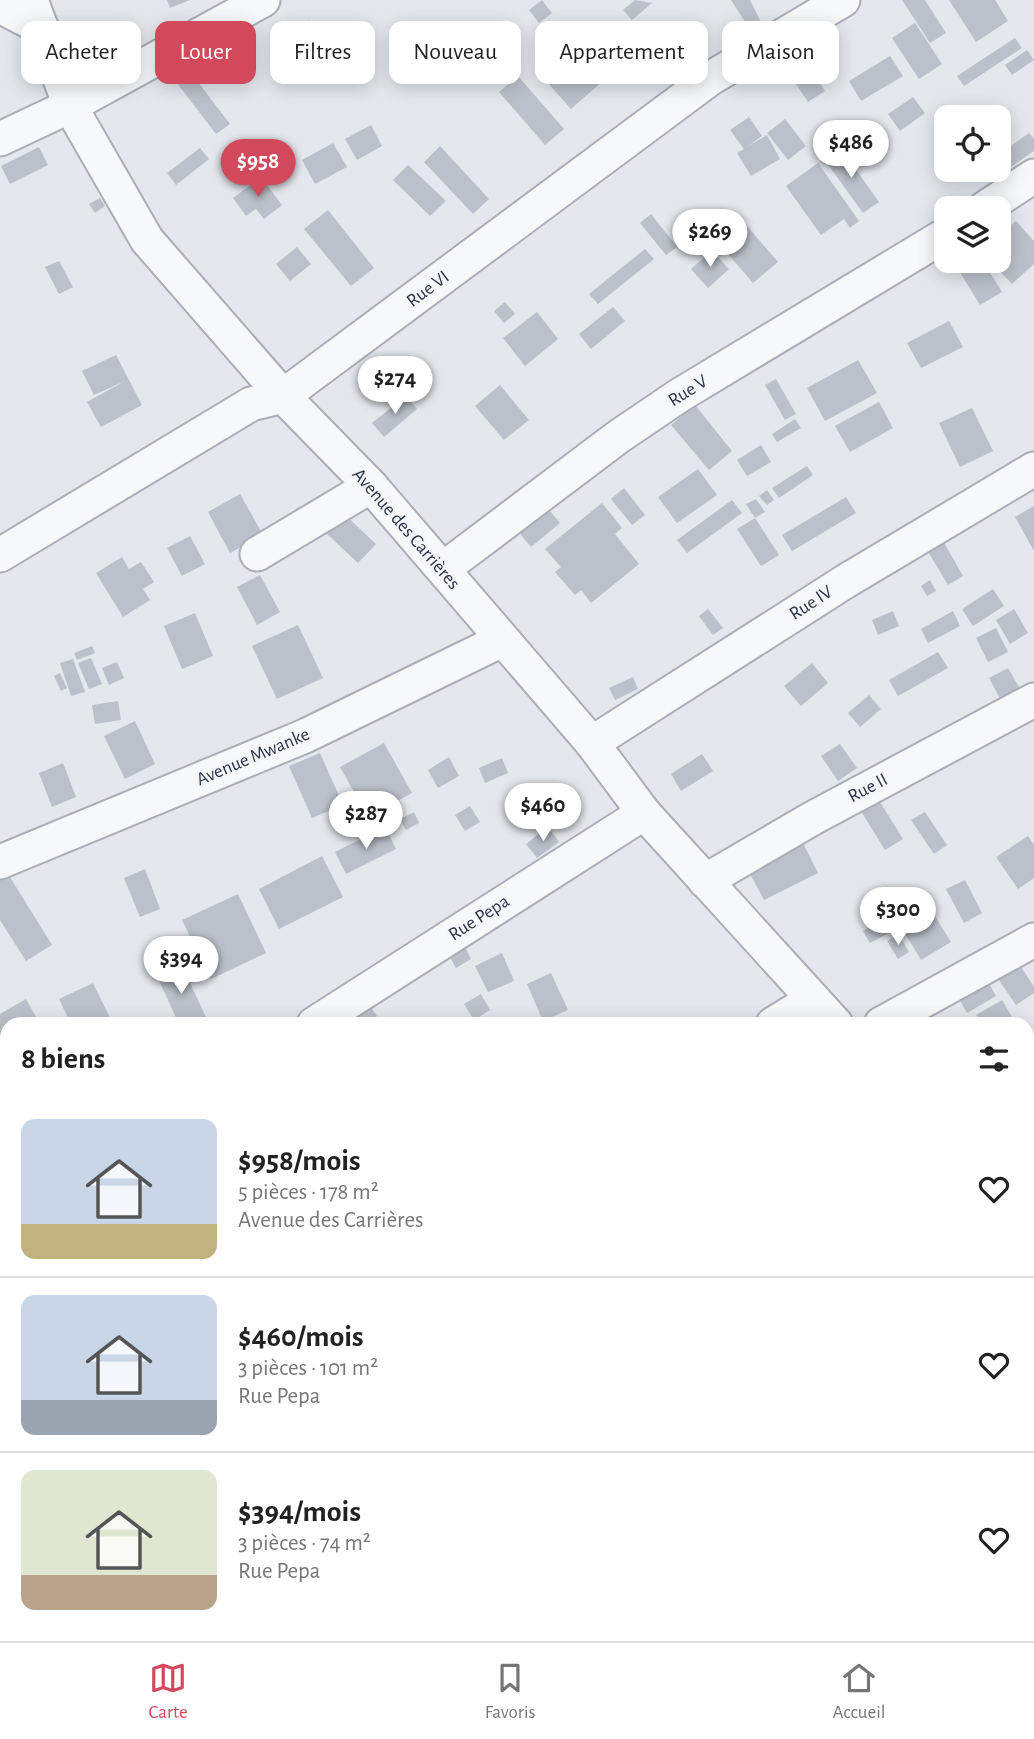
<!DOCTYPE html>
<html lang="fr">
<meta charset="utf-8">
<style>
:root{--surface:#fff;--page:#f6f6f6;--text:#222;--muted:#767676;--line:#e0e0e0;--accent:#d1495b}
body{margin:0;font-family:"Alegreya Sans",sans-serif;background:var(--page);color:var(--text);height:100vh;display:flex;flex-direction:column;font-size:26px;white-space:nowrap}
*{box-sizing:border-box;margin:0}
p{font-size:23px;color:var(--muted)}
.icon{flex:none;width:38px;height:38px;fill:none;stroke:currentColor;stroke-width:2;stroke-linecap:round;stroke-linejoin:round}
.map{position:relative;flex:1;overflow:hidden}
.side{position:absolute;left:0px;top:1017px;width:1034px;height:625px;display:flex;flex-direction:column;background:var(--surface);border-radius:21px 21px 0 0;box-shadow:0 4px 18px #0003}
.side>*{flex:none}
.banner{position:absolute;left:21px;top:21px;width:992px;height:63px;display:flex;gap:14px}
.controls{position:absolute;left:934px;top:105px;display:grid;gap:14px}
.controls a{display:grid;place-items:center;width:77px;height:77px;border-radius:14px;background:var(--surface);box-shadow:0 4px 18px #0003;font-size:35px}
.price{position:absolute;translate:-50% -60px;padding:0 16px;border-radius:24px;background:#fff;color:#222;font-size:23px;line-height:46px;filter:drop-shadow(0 2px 4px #0008)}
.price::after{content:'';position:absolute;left:50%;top:42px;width:21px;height:16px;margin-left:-10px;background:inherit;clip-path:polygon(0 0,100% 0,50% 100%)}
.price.selected{background:var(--accent);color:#fff}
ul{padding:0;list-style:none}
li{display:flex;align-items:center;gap:21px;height:175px;padding:0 21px}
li+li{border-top:2px solid var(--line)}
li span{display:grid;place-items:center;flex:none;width:196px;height:140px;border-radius:14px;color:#555}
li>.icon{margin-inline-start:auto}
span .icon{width:84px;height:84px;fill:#fffc;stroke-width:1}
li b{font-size:30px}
h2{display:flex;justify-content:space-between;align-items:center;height:84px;padding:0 21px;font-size:30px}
.chip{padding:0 24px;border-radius:14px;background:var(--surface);box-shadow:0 4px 18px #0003;font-size:24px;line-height:63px}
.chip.selected{background:var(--accent);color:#fff}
.menu{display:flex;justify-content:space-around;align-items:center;height:98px;border-top:2px solid var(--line);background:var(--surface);font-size:19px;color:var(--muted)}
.menu a{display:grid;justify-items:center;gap:4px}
.menu .selected{color:var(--accent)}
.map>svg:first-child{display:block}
.building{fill:#bbc0ca}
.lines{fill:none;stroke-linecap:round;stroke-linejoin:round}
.minor-casing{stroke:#a9aeb7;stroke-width:37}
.major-casing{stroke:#a3abb8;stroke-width:42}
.minor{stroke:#f7f8fa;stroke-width:33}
.major{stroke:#fff;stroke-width:38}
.labels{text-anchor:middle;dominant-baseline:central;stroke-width:5;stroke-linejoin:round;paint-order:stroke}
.street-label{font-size:19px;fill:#2b3445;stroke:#f4f6f9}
</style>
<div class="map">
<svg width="1034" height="1641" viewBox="0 0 1034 1641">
<rect width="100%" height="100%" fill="#e4e7ec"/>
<g class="building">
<path d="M167 0H190L170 8Z"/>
<path d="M542 0 552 13 539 23 529 10Z"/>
<path d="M635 0 652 3 632 20 623 10Z"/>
<path d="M731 0H750L762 24 751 31Z"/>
<path d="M902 0H925L946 33 930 43Z"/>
<path d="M949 0H995L1008 21 976 42Z"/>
<path d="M309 20 327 49 312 58 294 29Z"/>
<path d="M915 23 942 64 919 79 892 38Z"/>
<path d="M581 37 612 73 571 109 540 74Z"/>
<path d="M1015 38 1022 48 964 86 957 76Z"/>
<path d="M1027 50 1034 60 1012 75 1005 65Z"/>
<path d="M802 55 825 91 808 102 784 66Z"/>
<path d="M890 56 903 76 861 101 849 81Z"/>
<path d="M459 59 467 68 451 81 443 72Z"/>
<path d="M191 73 230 124 216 134 177 83Z"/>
<path d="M518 76 564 129 545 145 499 92Z"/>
<path d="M913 97 925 113 900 131 888 114Z"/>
<path d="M749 117 762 136 747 147 767 135 780 159 751 176 737 153 744 149 730 130Z"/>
<path d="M785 119 806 146 788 160 767 133Z"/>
<path d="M371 125 382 146 357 160 345 139Z"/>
<path d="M1029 133 1034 139V151L1011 167 1001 153Z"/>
<path d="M333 143 347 167 315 184 302 160Z"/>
<path d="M440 146 489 199 473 214 424 162Z"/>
<path d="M39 147 48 165 10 184 1 166Z"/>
<path d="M840 147 879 202 863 213 824 159Z"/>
<path d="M200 148 209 159 176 185 167 173Z"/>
<path d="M248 154 262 170 245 186 230 169Z"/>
<path d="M818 163 859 221 850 228 844 219 821 235 786 186Z"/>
<path d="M408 165 446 201 430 216 393 180Z"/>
<path d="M261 177 282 205 264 219 256 209 246 216 233 198Z"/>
<path d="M100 198 105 206 95 213 89 204Z"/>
<path d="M328 210 374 268 351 286 304 229Z"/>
<path d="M651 214 677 247 666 255 640 223Z"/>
<path d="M741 219 778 262 753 283 716 240Z"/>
<path d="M1016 221 1034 241V264L1012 284 990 261H999V235Z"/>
<path d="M297 247 311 264 290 281 276 264Z"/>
<path d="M645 249 654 259 598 304 589 294Z"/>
<path d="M712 251 729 269 708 288 691 269Z"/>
<path d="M59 261 73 287 59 294 45 267Z"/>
<path d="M953 261H983L1002 292 980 305Z"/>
<path d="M505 302 515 314 504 323 494 311Z"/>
<path d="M613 307 625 321 591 349 579 334Z"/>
<path d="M537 312 558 339 525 366 503 338Z"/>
<path d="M949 321 963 347 921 368 907 343Z"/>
<path d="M116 355 142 405 101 427 87 402 125 381 94 395 82 371Z"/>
<path d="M858 360 877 393 825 421 807 388Z"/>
<path d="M776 379 796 414 785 420 765 385Z"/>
<path d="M500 385 529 420 504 440 475 406Z"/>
<path d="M406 396 417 409 384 437 372 423Z"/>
<path d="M879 402 893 428 850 452 835 426Z"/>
<path d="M695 405 732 451 709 470 671 425Z"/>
<path d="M972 408 993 451 960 467 939 423Z"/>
<path d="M795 419 801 428 777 442 772 434Z"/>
<path d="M761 445 771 462 747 476 737 460Z"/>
<path d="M807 466 813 475 779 498 772 488Z"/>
<path d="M698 469 717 495 677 523 658 497Z"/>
<path d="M624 488 645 515 632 525 611 499Z"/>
<path d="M767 490 774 500 767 505 759 496Z"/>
<path d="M240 494 263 535 230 553 208 512Z"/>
<path d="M846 497 856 513 792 551 782 535Z"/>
<path d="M756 499 765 512 755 518 746 504Z"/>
<path d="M732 500 742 513 687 553 677 540Z"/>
<path d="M602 503 622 528 615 534 639 564 591 603 581 590 575 595 555 572 561 567 545 549Z"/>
<path d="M545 505 560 523 531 547 516 529Z"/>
<path d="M1034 506V551L1015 517Z"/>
<path d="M344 514 376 544 358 563 326 533Z"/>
<path d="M755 518 779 555 761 566 737 529Z"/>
<path d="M190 536 205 564 182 576 167 548Z"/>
<path d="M943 541 963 576 948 585 927 550Z"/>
<path d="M122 557 129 569 141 562 154 582 143 589 150 600 123 617 96 573Z"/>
<path d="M260 575 280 612 257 625 237 587Z"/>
<path d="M930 580 936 591 927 596 921 586Z"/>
<path d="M993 589 1004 606 973 626 962 609Z"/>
<path d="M708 609 723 628 713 635 699 616Z"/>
<path d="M1014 609 1028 633 1010 644 996 620Z"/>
<path d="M893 611 899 626 878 635 872 620Z"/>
<path d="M953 611 960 626 928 643 921 629Z"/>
<path d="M195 613 213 656 182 669 164 626Z"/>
<path d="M298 625 323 678 277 699 252 646Z"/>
<path d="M996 628 1008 652 988 662 976 638Z"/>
<path d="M92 646 95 653 77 660 74 653Z"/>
<path d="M938 652 948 668 898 696 889 680Z"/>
<path d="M91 658 102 684 89 689 78 663Z"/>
<path d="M73 659 85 692 71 696 60 663Z"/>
<path d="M117 662 124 678 109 685 102 668Z"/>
<path d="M812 663 828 683 801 706 784 686Z"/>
<path d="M1008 668 1023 694 1003 704 989 678Z"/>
<path d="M60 673 67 688 61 691 54 676Z"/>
<path d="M633 677 638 689 615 700 609 688Z"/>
<path d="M869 695 881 709 860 727 848 713Z"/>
<path d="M118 701 121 720 95 724 92 705Z"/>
<path d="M135 721 155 764 125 779 104 736Z"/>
<path d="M384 743 412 793 368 817 340 767Z"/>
<path d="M840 744 857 768 838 781 821 756Z"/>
<path d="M320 753 343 805 312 818 289 766Z"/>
<path d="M702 754 713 771 681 791 671 774Z"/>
<path d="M449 757 459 776 438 788 428 770Z"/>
<path d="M502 758 508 773 485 783 479 768Z"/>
<path d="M63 763 76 797 52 807 39 773Z"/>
<path d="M872 789 903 839 885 850 854 800Z"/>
<path d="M470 806 480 822 465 831 455 815Z"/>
<path d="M414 812 419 823 406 830 400 819Z"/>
<path d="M925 812 947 845 934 854 911 820Z"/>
<path d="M385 827 396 849 346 874 335 852Z"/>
<path d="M548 827 559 842 537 858 526 844Z"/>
<path d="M1028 836 1034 845V878L1018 889 996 857Z"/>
<path d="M803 843 818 873 764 900 748 870Z"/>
<path d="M322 856 343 897 279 929 259 889Z"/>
<path d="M145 869 160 909 140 917 124 878Z"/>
<path d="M8 874 52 945 26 961 0 920V879Z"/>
<path d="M965 880 982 913 964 923 946 889Z"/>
<path d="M238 894 266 953 211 979 182 920Z"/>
<path d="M923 897 951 942 921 960 894 915Z"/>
<path d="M883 919 891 932 870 943 863 931Z"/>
<path d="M898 934 909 952 898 959 887 941Z"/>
<path d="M462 941 471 959 456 968 446 950Z"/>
<path d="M502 953 514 981 488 992 475 966Z"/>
<path d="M1016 959 1034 987V993L1016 1005 994 973Z"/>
<path d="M181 964 206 1017 192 1024H179L157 976Z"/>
<path d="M551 973 568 1010 543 1021 527 984Z"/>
<path d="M984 975 996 996 967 1013 955 992Z"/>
<path d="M93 983 113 1024H71L59 999Z"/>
<path d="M481 994 490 1010 474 1020 464 1004Z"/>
<path d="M26 999 40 1024H7V1049L0 1053V1014Z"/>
<path d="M1002 1000 1016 1024H982L976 1015Z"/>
<path d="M367 1002 377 1016 366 1024H360L352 1013Z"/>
<path d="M1027 1078 1034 1089V1103L1027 1107Z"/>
<path d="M1034 1316V1351L1027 1336V1318Z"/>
<path d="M1027 1439 1034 1449V1458L1027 1463Z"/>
<path d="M1034 1627V1641H997L1013 1634H1027V1629Z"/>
<path d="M428 1634H508L509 1637 500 1641H431Z"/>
<path d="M536 1634H565L568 1641H539Z"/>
<path d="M591 1634 636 1635H650L634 1641H594Z"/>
<path d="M752 1634H781L784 1641H755Z"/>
</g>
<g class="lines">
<g class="minor-casing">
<g id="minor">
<path d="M31 0 70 106 147 240 283 396 371 486 592 743 644 813 836 1024"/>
<path d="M0 6 42 28"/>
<path d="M0 139 70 106 263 0"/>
<path d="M985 208 1034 176"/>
<path d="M257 554 371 486"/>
<path d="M0 555 251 404 283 396 711 78 843 0"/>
<path d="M443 569 618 437 680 395 947 234"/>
<path d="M592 743 846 581 1034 469"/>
<path d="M0 862 305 736 502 640"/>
<path d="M705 881 813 818 1034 700"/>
<path d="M314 1024 644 813"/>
<path d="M773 1024 812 1000"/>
<path d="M881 1024 1034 940"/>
<path d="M1027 1173 1034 1178"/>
<path d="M0 1215 7 1211"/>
<path d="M1027 1543 1034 1549"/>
<path d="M738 1634 741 1641"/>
</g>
</g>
<g class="major-casing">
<g id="major">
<path d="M1027 1266 1034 1263"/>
<path d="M195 1641 209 1634"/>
</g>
</g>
<use href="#minor" class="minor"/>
<use href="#major" class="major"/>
</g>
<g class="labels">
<g class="street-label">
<text transform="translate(428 289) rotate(-37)">Rue VI</text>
<text transform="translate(688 391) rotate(-32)">Rue V</text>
<text transform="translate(406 529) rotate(49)">Avenue des Carrières</text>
<text transform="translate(811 603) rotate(-33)">Rue IV</text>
<text transform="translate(253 757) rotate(-23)">Avenue Mwanke</text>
<text transform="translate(868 788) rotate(-28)">Rue II</text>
<text transform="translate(479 918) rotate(-33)">Rue Pepa</text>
</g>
</g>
</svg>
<div class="controls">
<a><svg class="icon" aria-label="locate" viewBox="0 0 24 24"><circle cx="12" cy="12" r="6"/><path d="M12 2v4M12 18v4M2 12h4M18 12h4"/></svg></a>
<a><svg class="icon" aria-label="layers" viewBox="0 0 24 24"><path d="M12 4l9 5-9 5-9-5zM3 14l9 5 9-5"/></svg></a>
</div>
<b class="price" style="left:851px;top:180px">$486</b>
<b class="price selected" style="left:258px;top:199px">$958</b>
<b class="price" style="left:710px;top:269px">$269</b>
<b class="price" style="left:395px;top:416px">$274</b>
<b class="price" style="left:543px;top:843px">$460</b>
<b class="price" style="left:366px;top:851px">$287</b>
<b class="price" style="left:898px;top:947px">$300</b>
<b class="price" style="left:181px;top:996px">$394</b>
<div class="banner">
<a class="chip">Acheter</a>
<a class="chip selected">Louer</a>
<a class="chip">Filtres</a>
<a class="chip">Nouveau</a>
<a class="chip">Appartement</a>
<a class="chip">Maison</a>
</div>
<section class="side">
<h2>8 biens<svg class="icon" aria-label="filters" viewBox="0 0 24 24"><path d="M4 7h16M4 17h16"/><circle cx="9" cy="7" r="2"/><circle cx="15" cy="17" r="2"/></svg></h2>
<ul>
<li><span style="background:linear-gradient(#c9d6e8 75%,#c2b280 0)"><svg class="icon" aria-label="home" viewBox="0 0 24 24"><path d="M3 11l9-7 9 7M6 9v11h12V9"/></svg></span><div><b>$958/mois</b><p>5 pièces · 178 m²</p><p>Avenue des Carrières</p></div><svg class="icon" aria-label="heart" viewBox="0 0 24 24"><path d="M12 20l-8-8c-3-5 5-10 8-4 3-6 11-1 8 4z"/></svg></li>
<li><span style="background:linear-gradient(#c9d6e8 75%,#9aa5b1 0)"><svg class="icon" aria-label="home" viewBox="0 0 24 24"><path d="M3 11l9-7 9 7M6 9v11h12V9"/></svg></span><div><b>$460/mois</b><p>3 pièces · 101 m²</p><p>Rue Pepa</p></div><svg class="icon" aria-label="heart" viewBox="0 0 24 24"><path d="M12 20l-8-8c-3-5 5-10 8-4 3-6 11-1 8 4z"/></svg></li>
<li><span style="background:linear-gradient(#dfe7d0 75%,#b9a48a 0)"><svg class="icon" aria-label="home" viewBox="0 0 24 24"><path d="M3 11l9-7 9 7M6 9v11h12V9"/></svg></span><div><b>$394/mois</b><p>3 pièces · 74 m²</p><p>Rue Pepa</p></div><svg class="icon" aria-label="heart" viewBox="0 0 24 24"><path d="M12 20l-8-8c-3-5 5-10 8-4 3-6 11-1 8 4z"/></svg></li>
</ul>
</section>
</div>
<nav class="menu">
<a class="selected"><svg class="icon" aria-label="map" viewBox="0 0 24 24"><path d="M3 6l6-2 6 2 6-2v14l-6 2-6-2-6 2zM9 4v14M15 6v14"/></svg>Carte</a>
<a><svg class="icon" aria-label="saved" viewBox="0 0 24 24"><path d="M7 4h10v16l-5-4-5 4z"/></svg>Favoris</a>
<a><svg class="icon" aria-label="home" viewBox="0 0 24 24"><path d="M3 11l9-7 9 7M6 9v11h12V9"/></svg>Accueil</a>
</nav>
